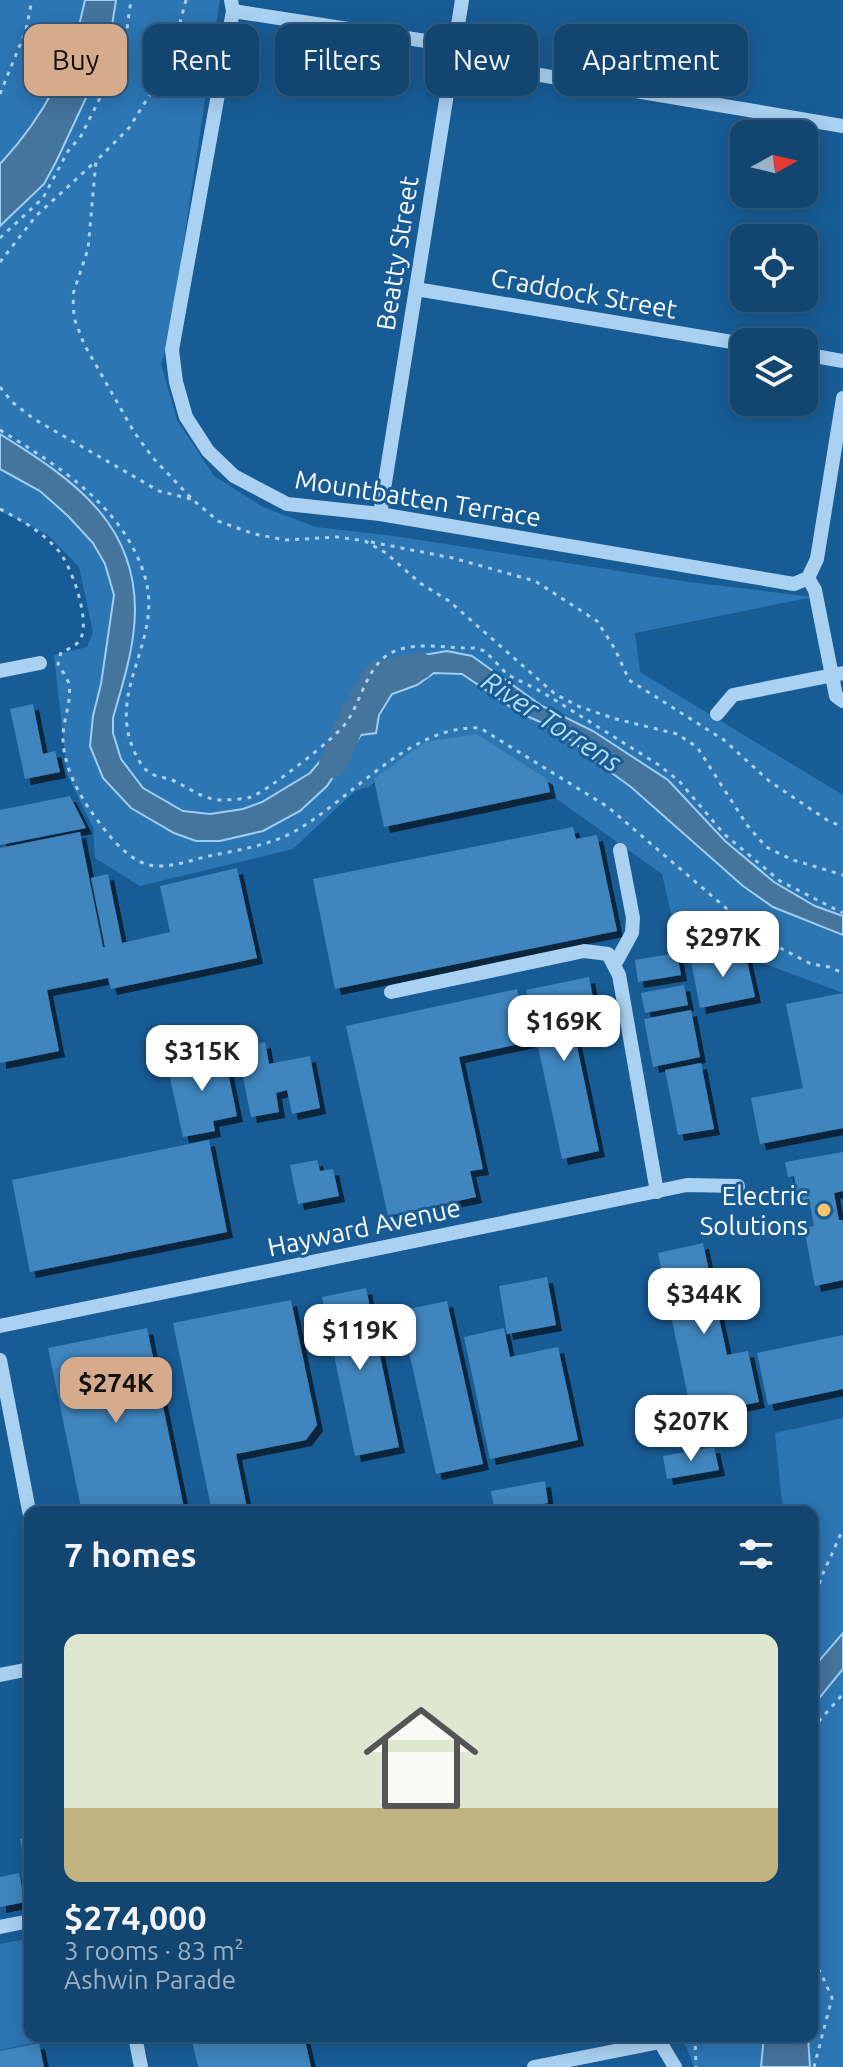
<!DOCTYPE html>
<meta charset="utf-8">
<style>
:root{--surface:#124570;--page:#1b4c75;--text:#f1f3f6;--muted:#9cb1c3;--line:#315d83;--accent:#d6ab8b}
body{margin:0;font-family:Ubuntu,sans-serif;background:var(--page);color:var(--text);height:100vh;display:flex;flex-direction:column;font-size:30px;white-space:nowrap}
*{box-sizing:border-box;margin:0}
p{font-size:26px;color:var(--muted)}
.icon{flex:none;width:44px;height:44px;fill:none;stroke:currentColor;stroke-width:2;stroke-linecap:round;stroke-linejoin:round}
.map{position:relative;flex:1;overflow:hidden}
.details{position:absolute;left:24px;top:1506px;width:794px;height:536px;display:flex;flex-direction:column;background:var(--surface);border-radius:16px;box-shadow:0 4px 20px #0003,0 0 0 2px var(--line)}
.details>*{flex:none}
.guide{position:absolute;left:24px;top:24px;width:796px;height:72px;display:flex;gap:16px}
.needle{width:52px;rotate:82deg}
.buttons{position:absolute;left:730px;top:120px;display:grid;gap:16px}
.buttons a{display:grid;place-items:center;width:88px;height:88px;border-radius:16px;background:var(--surface);box-shadow:0 4px 20px #0003,0 0 0 2px var(--line);font-size:40px}
.price{position:absolute;translate:-50% -68px;padding:0 18px;border-radius:16px;background:#fff;color:#222;font-size:26px;line-height:52px;filter:drop-shadow(0 2px 4px #0008)}
.price::after{content:'';position:absolute;left:50%;top:48px;width:24px;height:18px;margin-left:-12px;background:inherit;clip-path:polygon(0 0,100% 0,50% 100%)}
.price.active{background:var(--accent);color:#111}
ul{padding:0;list-style:none}
li{display:grid;align-content:center;gap:16px;height:424px;padding:0 40px}
li span{display:grid;place-items:center;height:248px;border-radius:16px;color:#555}
li>.icon{margin-inline-start:auto}
span .icon{width:144px;height:144px;fill:#fffc;stroke-width:1}
li b{font-size:34px}
h2{display:flex;justify-content:space-between;align-items:center;height:96px;padding:0 40px;font-size:34px}
.chip{padding:0 28px;border-radius:16px;background:var(--surface);box-shadow:0 4px 20px #0003,0 0 0 2px var(--line);font-size:28px;line-height:72px}
.chip.active{background:var(--accent);color:#111}
.map>svg:first-child{display:block}
.green{fill:#2c76b4}
.water{fill:#45749d;stroke:#9dcef3;stroke-width:2}
.lines{fill:none;stroke-linecap:round;stroke-linejoin:round}
.river{stroke:#45749d;stroke-width:28}
.building{fill:#4185bd;filter:url(#shadow)}
.path{stroke:#aad1f1;stroke-width:3;stroke-dasharray:4 6;stroke-linecap:butt}
.minor{stroke:#aad1f1;stroke-width:14}
.poi-dot{fill:#ffc56a;stroke:#185c96;stroke-width:3}
.labels{text-anchor:middle;dominant-baseline:central;stroke-width:6;stroke-linejoin:round;paint-order:stroke}
.street-label{font-size:26px;fill:#fff;stroke:#185c96}
.poi-label{font-size:26px;fill:#fff;stroke:#185c96;text-anchor:end}
.water-label{font-size:28px;font-style:italic;fill:#b7dbf7;stroke:#185c96}
</style>
<div class="map">
<svg width="843" height="2067" viewBox="0 0 843 2067">
<defs>
<filter id="shadow"><feDropShadow dx="6" dy="6" stdDeviation="0" flood-color="#0009"/></filter>
</defs>
<rect width="100%" height="100%" fill="#185c96"/>
<g class="green">
<path d="M0 0H220L169 339 161 364 177 420 214 476 263 507 316 527 394 536 689 582 813 597 635 633 640 672 843 795V993L760 962 733 930 704 927 675 932 662 874 478 743 396 763 369 787 355 791 293 849 140 886 95 858 93 828 67 774 54 655 87 647 93 632 79 567 48 535 0 511Z"/>
<path d="M843 1418V2067H694L686 2046 673 2036H812V1512H783L775 1433Z"/>
<path d="M30 1938V2036H55L56 2038 0 2050V1944Z"/>
</g>
<g class="water">
<path d="M85 0H116L108 51 56 162 44 184 0 226V164C43 118 73 62 85 0Z"/>
<path d="M0 434C76 481 144 528 134 628 131 659 121 689 113 718V733L121 759 143 788 183 811 210 814 243 809 262 802 310 773 355 720 386 669 400 659 447 651 472 656 542 706 593 731 668 780 725 841 774 882 815 906 843 916V935L773 907 743 886 631 787 591 758 575 743 547 725 518 712 462 674 434 673 417 685 392 694 379 715 376 733 361 735 327 786 300 811 263 831 220 841H196L174 833 131 808 103 778 90 746 93 716 101 684 114 595 105 564 93 543 68 516 40 491 0 469Z"/>
<path d="M843 1633V1669L812 1707V1669Z"/>
<path d="M764 2036H808L810 2067H761Z"/>
</g>
<g class="lines">
<path class="river" d="M333 764 355 712 379 675 419 666"/>
</g>
<g class="building">
<path d="M33 704 43 754 55 751 60 772 25 779 10 709Z"/>
<path d="M476 734 547 779 550 792 384 827 374 779 425 742Z"/>
<path d="M70 796 86 828 0 845V810Z"/>
<path d="M573 827 576 839 597 835 617 931 335 989 313 879Z"/>
<path d="M80 832 103 947H105L91 878 108 874 122 943 170 932 160 886 237 868 257 958 111 989 108 978 47 990 59 1051 0 1063V848Z"/>
<path d="M745 951 755 997 700 1008 691 961Z"/>
<path d="M677 953 681 975 638 982 635 960Z"/>
<path d="M589 977 594 1003 569 1008 599 1151 562 1159 526 990Z"/>
<path d="M684 985 688 1005 645 1013 641 993Z"/>
<path d="M517 989 529 1042 459 1057 483 1169 470 1171 476 1197 388 1216 346 1026Z"/>
<path d="M843 993V1128L760 1144 751 1098 803 1088 786 1004Z"/>
<path d="M691 1010 700 1057 653 1067 644 1019Z"/>
<path d="M265 1042 269 1064 310 1056 320 1108 292 1114 287 1090 276 1093 279 1112 251 1117 237 1048Z"/>
<path d="M224 1053 237 1116 213 1121 215 1131 183 1137 167 1064Z"/>
<path d="M701 1063 714 1129 678 1135 665 1070Z"/>
<path d="M209 1140 227 1232 30 1272 12 1180Z"/>
<path d="M843 1152V1191L834 1193 839 1220H843V1280L815 1286 804 1228 814 1226 809 1199 798 1201 794 1176 788 1177 785 1162Z"/>
<path d="M317 1160 320 1171 333 1169 339 1196 298 1204 290 1165Z"/>
<path d="M703 1243 727 1355 748 1351 759 1402 692 1416 658 1253Z"/>
<path d="M547 1277 556 1325 507 1334 499 1286Z"/>
<path d="M366 1288 399 1447 355 1456 322 1297Z"/>
<path d="M291 1300 317 1425 306 1440 236 1454 247 1508 212 1512 173 1323Z"/>
<path d="M447 1301 483 1464 436 1474 400 1311Z"/>
<path d="M147 1328 184 1508 166 1512H82L48 1348Z"/>
<path d="M504 1328 510 1357 558 1347 578 1440 490 1459 464 1337Z"/>
<path d="M843 1335V1389L768 1405 757 1353Z"/>
<path d="M714 1447 719 1470 667 1479 663 1456Z"/>
<path d="M545 1481 548 1503 495 1512 491 1491Z"/>
<path d="M30 1837V1864L25 1865 20 1839Z"/>
<path d="M19 1873 25 1902 0 1907V1877Z"/>
<path d="M191 2036H304L311 2067H198Z"/>
<path d="M39 2043 44 2067H0V2051Z"/>
</g>
<g class="lines">
<g class="path">
<path d="M186 0 169 64 129 128 96 161 88 249 73 294 74 318 84 344 134 432 153 458 192 499 218 521 254 534 286 540 337 537 365 541 386 553 420 583 449 601 555 694 580 707 616 719 677 734 697 747 747 825 766 847 793 860 843 875"/>
<path d="M0 94 26 30 32 0"/>
<path d="M0 238 43 198 68 151 81 136 124 50 131 0"/>
<path d="M0 262 36 216 96 161"/>
<path d="M0 387 12 402 34 419 159 491 191 499"/>
<path d="M0 430C59 466 124 507 145 577 164 641 105 690 135 753 139 760 142 768 149 772 155 777 164 777 172 780 189 787 201 799 221 800 230 800 243 799 251 797 266 792 337 737 346 723 361 702 365 672 386 656 410 639 447 649 474 648L485 651 508 675 542 692 659 765 680 782 724 834 780 881 843 913"/>
<path d="M0 509C21 520 41 531 57 549 71 564 90 618 81 638 77 646 69 649 61 652L58 664C61 670 68 678 69 685 72 702 62 722 63 740 64 764 75 787 88 807 103 828 123 858 149 865 169 869 191 860 209 856 238 850 272 845 297 830 352 798 412 724 480 728L608 807 761 938 811 964 829 967 843 973"/>
<path d="M371 542 453 558 535 581 597 621 615 649 629 680 724 740 769 781 827 820 843 827"/>
<path d="M812 1613 821 1578 843 1529"/>
<path d="M812 1729 843 1694"/>
<path d="M812 1961 821 1973 832 1998 814 2067"/>
<path d="M695 2036 696 2067"/>
</g>
<g class="minor">
<path d="M231 0 233 11 172 350 176 382 186 417 208 451 234 476 287 504 380 514 794 584 808 578 817 559 843 398"/>
<path d="M233 11 445 44 463 62 843 126"/>
<path d="M416 289 744 344"/>
<path d="M804 354 843 361"/>
<path d="M380 514 462 0"/>
<path d="M808 578 815 590 836 696 843 701"/>
<path d="M0 671 40 663"/>
<path d="M717 714 733 695 843 673"/>
<path d="M615 964 632 933 633 918 620 850"/>
<path d="M391 992 584 951 608 954 619 975 657 1192"/>
<path d="M0 1326 687 1185 738 1186"/>
<path d="M0 1360 30 1516"/>
<path d="M0 1675 30 1669"/>
<path d="M0 1927 30 1921"/>
<path d="M135 2036 141 2067"/>
<path d="M534 2067 660 2042 675 2067"/>
</g>
</g>
<circle class="poi-dot" cx="824" cy="1210" r="8"/>
<g class="labels">
<g class="street-label">
<text transform="translate(397 253) rotate(-81)">Beatty Street</text>
<text transform="translate(584 293) rotate(10)">Craddock Street</text>
<text transform="translate(418 498) rotate(9)">Mountbatten Terrace</text>
<text transform="translate(364 1227) rotate(-12)">Hayward Avenue</text>
</g>
<g class="poi-label">
<text x="808" y="1195">Electric<tspan x="808" dy="30">Solutions</tspan></text>
</g>
<g class="water-label">
<text transform="translate(552 721) rotate(33)">River Torrens</text>
</g>
</g>
</svg>
<div class="buttons">
<a><svg class="needle" viewBox="-14 -14 28 28"><path d="M0-13l5 13h-10z" fill="#e53935"/><path d="M0 13l5-13h-10z" fill="#9cb1c3"/></svg></a>
<a><svg class="icon" aria-label="locate" viewBox="0 0 24 24"><circle cx="12" cy="12" r="6"/><path d="M12 2v4M12 18v4M2 12h4M18 12h4"/></svg></a>
<a><svg class="icon" aria-label="layers" viewBox="0 0 24 24"><path d="M12 4l9 5-9 5-9-5zM3 14l9 5 9-5"/></svg></a>
</div>
<b class="price" style="left:723px;top:979px">$297K</b>
<b class="price" style="left:564px;top:1063px">$169K</b>
<b class="price" style="left:202px;top:1093px">$315K</b>
<b class="price" style="left:704px;top:1336px">$344K</b>
<b class="price" style="left:360px;top:1372px">$119K</b>
<b class="price active" style="left:116px;top:1425px">$274K</b>
<b class="price" style="left:691px;top:1463px">$207K</b>
<div class="guide">
<a class="chip active">Buy</a>
<a class="chip">Rent</a>
<a class="chip">Filters</a>
<a class="chip">New</a>
<a class="chip">Apartment</a>
</div>
<section class="details">
<h2>7 homes<svg class="icon" aria-label="filters" viewBox="0 0 24 24"><path d="M4 7h16M4 17h16"/><circle cx="9" cy="7" r="2"/><circle cx="15" cy="17" r="2"/></svg></h2>
<ul>
<li><span style="background:linear-gradient(#dfe7d0 70%,#c2b280 0)"><svg class="icon" aria-label="home" viewBox="0 0 24 24"><path d="M3 11l9-7 9 7M6 9v11h12V9"/></svg></span><div><b>$274,000</b><p>3 rooms · 83 m²</p><p>Ashwin Parade</p></div></li>
</ul>
</section>
</div>
